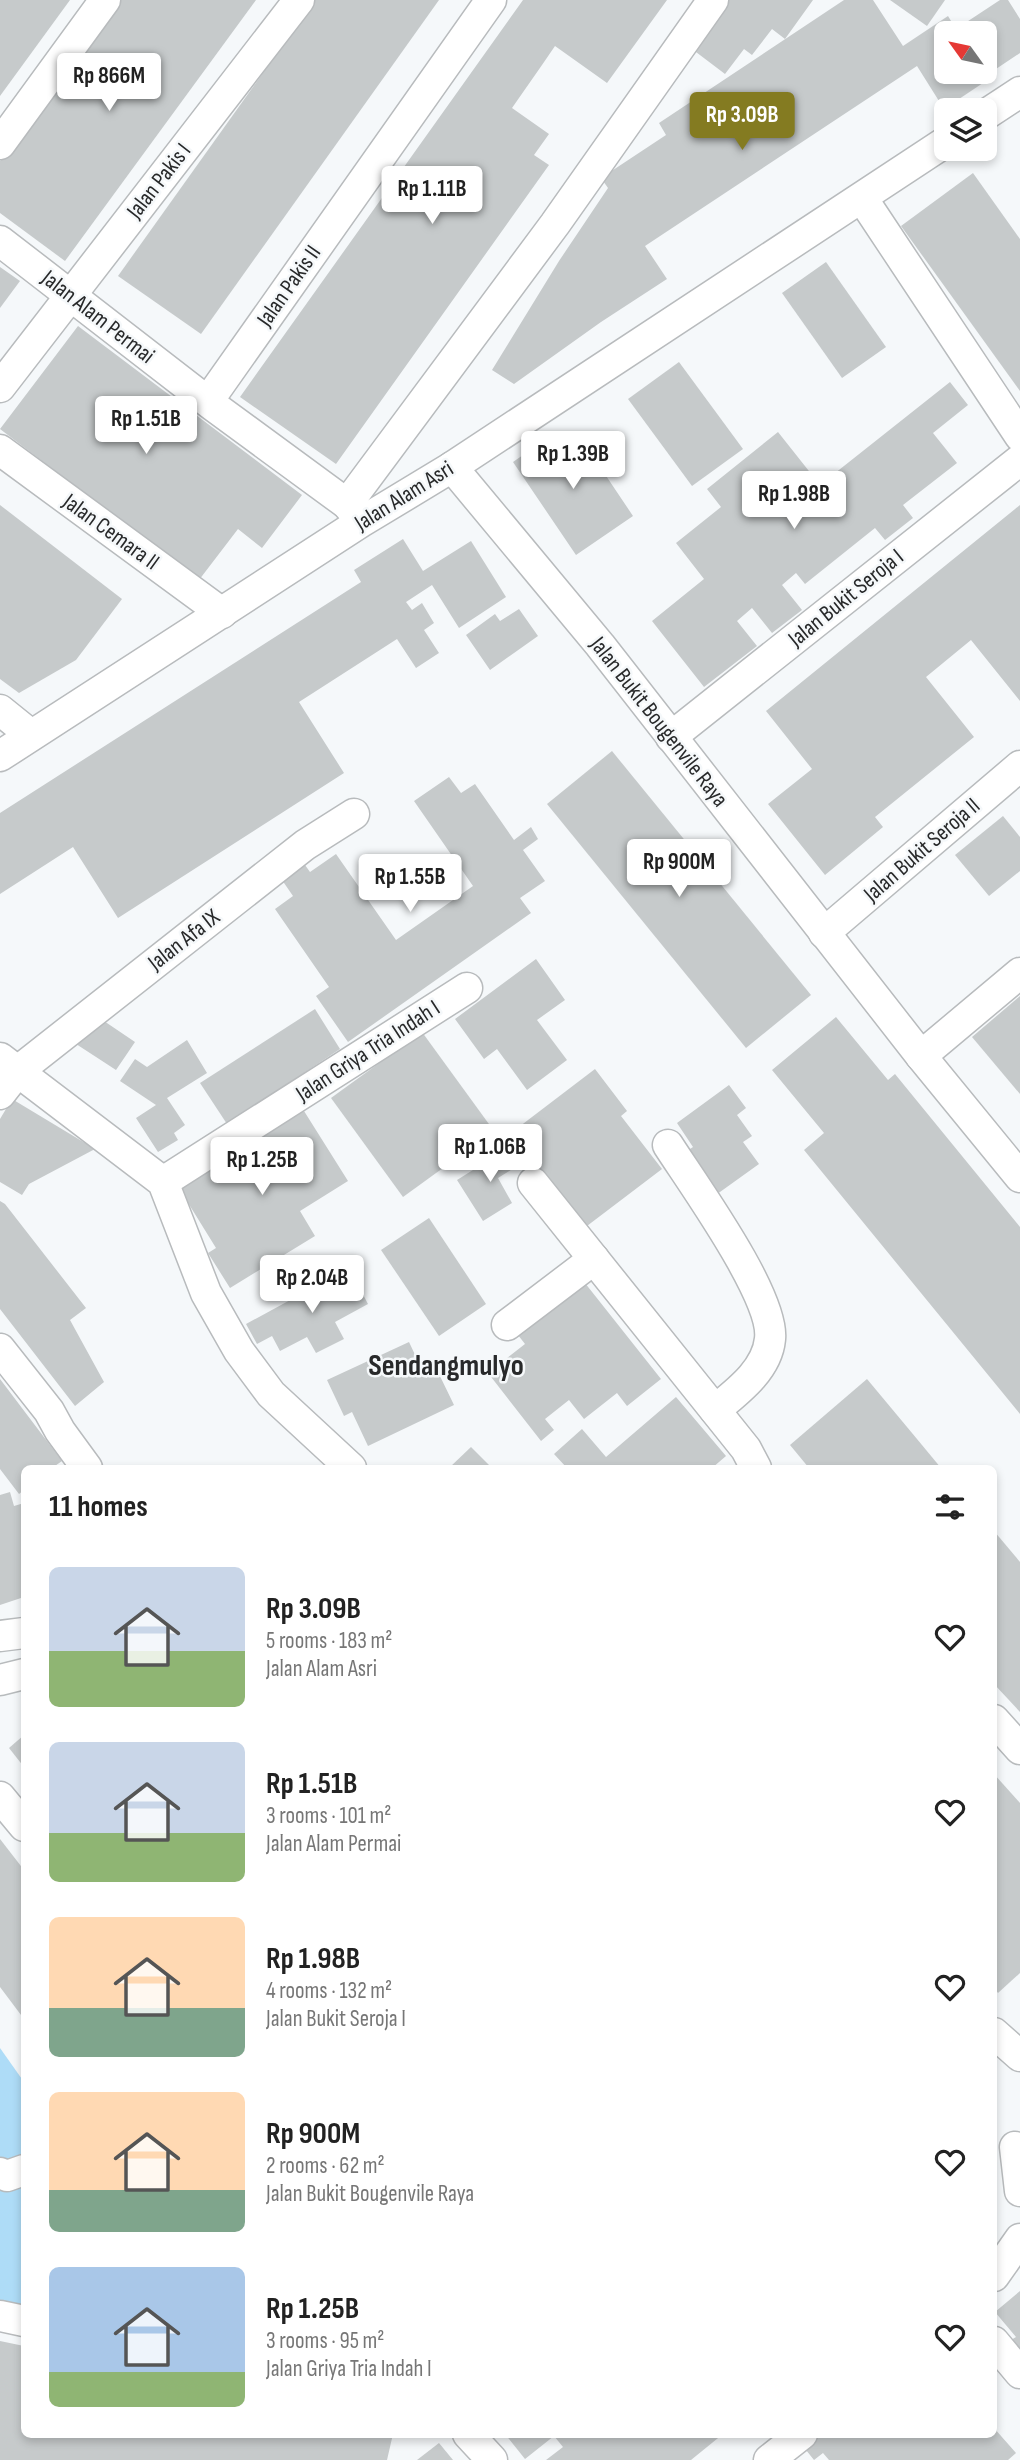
<!DOCTYPE html>
<meta charset="utf-8">
<style>
:root{--surface:#fff;--page:#f6f6f6;--text:#222;--muted:#767676;--accent:#847b21}
body{margin:0;font-family:"Sofia Sans Condensed",sans-serif;background:var(--page);color:var(--text);height:100vh;display:flex;flex-direction:column;font-size:26px;white-space:nowrap}
*{box-sizing:border-box;margin:0}
p{font-size:23px;color:var(--muted)}
.icon{flex:none;width:38px;height:38px;fill:none;stroke:currentColor;stroke-width:2;stroke-linecap:round;stroke-linejoin:round}
.map{position:relative;flex:1;overflow:hidden}
.details{position:absolute;left:21px;top:1465px;width:976px;height:973px;display:flex;flex-direction:column;background:var(--surface);border-radius:10px;box-shadow:0 4px 10px #0003}
.details>*{flex:none}
.needle{width:46px;rotate:303deg}
.fabs{position:absolute;left:934px;top:21px;display:grid;gap:14px}
.fabs a{display:grid;place-items:center;width:63px;height:63px;border-radius:10px;background:var(--surface);box-shadow:0 4px 10px #0003;font-size:35px}
.price{position:absolute;translate:-50% -60px;padding:0 16px;border-radius:7px;background:#fff;color:#222;font-size:23px;line-height:46px;filter:drop-shadow(0 2px 4px #0008)}
.price::after{content:'';position:absolute;left:50%;top:42px;width:21px;height:16px;margin-left:-10px;background:inherit;clip-path:polygon(0 0,100% 0,50% 100%)}
.price.active{background:var(--accent);color:#fff}
ul{padding:0;list-style:none}
li{display:flex;align-items:center;gap:21px;height:175px;padding:0 28px}
li span{display:grid;place-items:center;flex:none;width:196px;height:140px;border-radius:10px;color:#555}
li>.icon{margin-inline-start:auto}
span .icon{width:84px;height:84px;fill:#fffc;stroke-width:1}
li b{font-size:30px}
h2{display:flex;justify-content:space-between;align-items:center;height:84px;padding:0 28px;font-size:30px}
.map>svg:first-child{display:block}
.green{fill:#aedcf7}
.building{fill:#c6cacb;fill-rule:evenodd}
.lines{fill:none;stroke-linecap:round;stroke-linejoin:round}
.minor-casing{stroke:#b8bbbd;stroke-width:33}
.minor{stroke:#fff;stroke-width:30}
.labels{text-anchor:middle;dominant-baseline:central;stroke-width:5;stroke-linejoin:round;paint-order:stroke}
.street-label{font-size:23px;fill:#28292a;stroke:#f5f8fa}
.district-label{font-size:30px;font-weight:bold;fill:#28292a;stroke:#f5f8fa}
</style>
<div class="map">
<svg width="1020" height="2460" viewBox="0 0 1020 2460">
<rect width="100%" height="100%" fill="#f5f8fa"/>
<path class="green" d="M0 2048 24 2082V2308L0 2303Z"/>
<g class="building">
<path d="M0 0H70L0 96Z"/>
<path d="M118 0H256L65 261 0 213V161Z"/>
<path d="M315 0H439L201 334 118 276Z"/>
<path d="M523 0H667L607 83 555 46 542 65 512 108 549 134 534 155 549 165 336 464 240 397Z"/>
<path d="M729 0H813L785 39 772 29 752 55 744 49 725 74 692 49Z"/>
<path d="M844 0H873L903 46 948 16 956 29 1000 0H1008L1020 19V53L987 75 989 79 944 109 917 66 645 246 667 279 601 322 514 384 492 370 559 261 608 188 601 178 666 135 659 123ZM947 33H985V72H947Z"/>
<path d="M890 0H945L927 26Z"/>
<path d="M973 173 1020 239V391L901 226Z"/>
<path d="M826 262 886 347 842 378 782 293Z"/>
<path d="M0 267 20 281 0 308Z"/>
<path d="M78 326 302 495 262 548 238 529 199 580 0 429Z"/>
<path d="M679 362 743 449 692 486 628 399Z"/>
<path d="M950 382 968 405 933 433 957 463 903 505 913 518 885 540 875 528 805 584 796 573 782 585 802 610 772 633 752 608 737 621 757 646 704 687 652 621 704 579 676 543 721 507 707 489 778 432 820 485Z"/>
<path d="M553 434 563 449 580 437 633 516 576 555 513 462Z"/>
<path d="M0 505 122 599 76 660 19 693 0 679Z"/>
<path d="M1020 505V701L971 640 926 677 974 737 875 817 883 827 825 875 768 804 812 769 766 711Z"/>
<path d="M403 539 423 571 471 541 506 597 459 628 432 585 406 602 412 610 422 603 434 623 424 630 439 653 416 668 397 639 299 702 344 773 118 918 73 847 0 894V813L361 582 354 570Z"/>
<path d="M519 609 538 636 490 670 466 635 495 614 500 621Z"/>
<path d="M612 751 811 995 746 1048 547 804Z"/>
<path d="M449 777 461 793 475 784 514 840 531 827 538 839 523 850 545 881 520 898 531 913 348 1042 316 996 329 987 275 909 293 896 282 880 305 865 310 872 336 854 396 940 473 886 414 801Z"/>
<path d="M1003 816 1020 837V871L989 896 955 855Z"/>
<path d="M536 959 565 1000 537 1020 567 1060 527 1090 497 1049 484 1059 455 1019Z"/>
<path d="M1020 996V1094L972 1037Z"/>
<path d="M315 1009 340 1049 227 1124 200 1083Z"/>
<path d="M836 1017 888 1080 895 1074 1020 1227V1414L804 1150 824 1133 772 1070Z"/>
<path d="M101 1019 135 1042 116 1070 73 1042 84 1025 93 1031Z"/>
<path d="M422 1032 494 1131 403 1197 331 1098Z"/>
<path d="M187 1040 207 1073 167 1098 185 1125 174 1133 178 1140 158 1152 136 1118 156 1105 120 1081 135 1059 147 1067Z"/>
<path d="M595 1069 627 1111 621 1116 662 1169 583 1229 511 1133Z"/>
<path d="M729 1085 746 1108 737 1115 752 1136 743 1142 759 1164 713 1197 687 1151 693 1147 677 1123Z"/>
<path d="M12 1099 95 1149 29 1184 22 1195 0 1182V1119Z"/>
<path d="M304 1111 348 1181 300 1211 315 1236 230 1288 208 1253 216 1248 177 1185 250 1140 252 1143Z"/>
<path d="M511 1146 522 1163 498 1178 512 1203 483 1221 457 1180Z"/>
<path d="M0 1201 5 1204 86 1308 70 1320 104 1382 75 1406 0 1309Z"/>
<path d="M429 1218 486 1304 439 1336 381 1250Z"/>
<path d="M349 1268 368 1304 335 1322 344 1339 316 1353 307 1337 280 1351 272 1336 257 1344 246 1324Z"/>
<path d="M581 1278 661 1379 627 1406 617 1393 584 1419 569 1400 545 1419 554 1430 541 1441 488 1373 525 1344 518 1335Z"/>
<path d="M409 1342 426 1378 438 1372 454 1405 368 1446 352 1412 344 1416 327 1380Z"/>
<path d="M0 1379 62 1461 52 1468H24V1490L19 1494 0 1469Z"/>
<path d="M867 1379 917 1439 941 1468H809L790 1445Z"/>
<path d="M676 1397 726 1456 712 1468H567L554 1454 582 1429 606 1457Z"/>
<path d="M471 1447 492 1468H449Z"/>
<path d="M10 1492 14 1506 24 1503V1597L0 1605V1495Z"/>
<path d="M994 1531 1020 1562V1712L994 1684Z"/>
<path d="M24 1735V1767L9 1748Z"/>
<path d="M994 1774 1020 1803V1973L998 1993 994 1988Z"/>
<path d="M0 1839 24 1870V2019L0 1987Z"/>
<path d="M1020 2291V2351L1011 2340 1016 2337 995 2312Z"/>
<path d="M0 2341 24 2346V2434H393L387 2460H0Z"/>
<path d="M994 2428 1016 2453 1008 2460H829L823 2453 814 2460 802 2445 814 2434H994Z"/>
<path d="M505 2434H640L642 2437 646 2434H723L691 2460H546L563 2447 554 2436 525 2459Z"/>
<path d="M439 2443 453 2460H417Z"/>
</g>
<g class="lines">
<g class="minor-casing">
<g id="minor">
<path d="M985 115 1020 92"/>
<path d="M0 144 105 0"/>
<path d="M862 198 1020 436"/>
<path d="M0 241 212 405 347 504 359 519"/>
<path d="M0 387 299 0"/>
<path d="M208 401 491 0"/>
<path d="M0 450 222 613"/>
<path d="M452 467 600 645 921 1056 1020 1177"/>
<path d="M347 504 555 224 713 0"/>
<path d="M0 710 31 735"/>
<path d="M671 737 1020 460"/>
<path d="M0 756 361 522 452 467 947 141"/>
<path d="M824 933 1020 766"/>
<path d="M921 1056 1020 973"/>
<path d="M0 1058 163 1182 206 1293 239 1351 271 1394 351 1468"/>
<path d="M0 1094 18 1071 305 845 354 814"/>
<path d="M668 1145C693 1184 775 1297 770 1339 767 1370 737 1392 715 1410"/>
<path d="M163 1182 467 988"/>
<path d="M533 1183 746 1449 756 1468"/>
<path d="M507 1325 594 1259"/>
<path d="M0 1349 49 1411 60 1431 87 1468"/>
<path d="M0 1636 24 1633"/>
<path d="M0 1680 24 1674"/>
<path d="M994 1720 1020 1749"/>
<path d="M0 1797 24 1826"/>
<path d="M994 2033 1020 2056"/>
<path d="M1015 2147 1020 2191"/>
<path d="M0 2173 7 2176 24 2170"/>
<path d="M994 2276 1020 2239"/>
<path d="M0 2316 24 2321"/>
<path d="M994 2342 1020 2373"/>
<path d="M468 2434 492 2460"/>
<path d="M769 2460 802 2434"/>
</g>
</g>
<use href="#minor" class="minor"/>
</g>
<g class="labels">
<g class="street-label">
<text transform="translate(159 181) rotate(-52)">Jalan Pakis I</text>
<text transform="translate(289 286) rotate(-55)">Jalan Pakis II</text>
<text transform="translate(98 317) rotate(38)">Jalan Alam Permai</text>
<text transform="translate(404 496) rotate(-32)">Jalan Alam Asri</text>
<text transform="translate(111 532) rotate(36)">Jalan Cemara II</text>
<text transform="translate(846 598) rotate(-39)">Jalan Bukit Seroja I</text>
<text transform="translate(659 722) rotate(52)">Jalan Bukit Bougenvile Raya</text>
<text transform="translate(922 850) rotate(-41)">Jalan Bukit Seroja II</text>
<text transform="translate(184 940) rotate(-38)">Jalan Afa IX</text>
<text transform="translate(368 1051) rotate(-33)">Jalan Griya Tria Indah I</text>
</g>
<g class="district-label">
<text x="446" y="1366">Sendangmulyo</text>
</g>
</g>
</svg>
<div class="fabs">
<a><svg class="needle" viewBox="-14 -14 28 28"><path d="M0-13l5 13h-10z" fill="#e53935"/><path d="M0 13l5-13h-10z" fill="#767676"/></svg></a>
<a><svg class="icon" aria-label="layers" viewBox="0 0 24 24"><path d="M12 4l9 5-9 5-9-5zM3 14l9 5 9-5"/></svg></a>
</div>
<b class="price" style="left:109px;top:113px">Rp 866M</b>
<b class="price active" style="left:742px;top:152px">Rp 3.09B</b>
<b class="price" style="left:432px;top:226px">Rp 1.11B</b>
<b class="price" style="left:146px;top:456px">Rp 1.51B</b>
<b class="price" style="left:573px;top:491px">Rp 1.39B</b>
<b class="price" style="left:794px;top:531px">Rp 1.98B</b>
<b class="price" style="left:679px;top:899px">Rp 900M</b>
<b class="price" style="left:410px;top:914px">Rp 1.55B</b>
<b class="price" style="left:490px;top:1184px">Rp 1.06B</b>
<b class="price" style="left:262px;top:1197px">Rp 1.25B</b>
<b class="price" style="left:312px;top:1315px">Rp 2.04B</b>
<section class="details">
<h2>11 homes<svg class="icon" aria-label="filters" viewBox="0 0 24 24"><path d="M4 7h16M4 17h16"/><circle cx="9" cy="7" r="2"/><circle cx="15" cy="17" r="2"/></svg></h2>
<ul>
<li><span style="background:linear-gradient(#c9d6e8 60%,#8fb573 0)"><svg class="icon" aria-label="home" viewBox="0 0 24 24"><path d="M3 11l9-7 9 7M6 9v11h12V9"/></svg></span><div><b>Rp 3.09B</b><p>5 rooms · 183 m²</p><p>Jalan Alam Asri</p></div><svg class="icon" aria-label="heart" viewBox="0 0 24 24"><path d="M12 20l-8-8c-3-5 5-10 8-4 3-6 11-1 8 4z"/></svg></li>
<li><span style="background:linear-gradient(#c9d6e8 65%,#8fb573 0)"><svg class="icon" aria-label="home" viewBox="0 0 24 24"><path d="M3 11l9-7 9 7M6 9v11h12V9"/></svg></span><div><b>Rp 1.51B</b><p>3 rooms · 101 m²</p><p>Jalan Alam Permai</p></div><svg class="icon" aria-label="heart" viewBox="0 0 24 24"><path d="M12 20l-8-8c-3-5 5-10 8-4 3-6 11-1 8 4z"/></svg></li>
<li><span style="background:linear-gradient(#ffd9b3 65%,#7fa58c 0)"><svg class="icon" aria-label="home" viewBox="0 0 24 24"><path d="M3 11l9-7 9 7M6 9v11h12V9"/></svg></span><div><b>Rp 1.98B</b><p>4 rooms · 132 m²</p><p>Jalan Bukit Seroja I</p></div><svg class="icon" aria-label="heart" viewBox="0 0 24 24"><path d="M12 20l-8-8c-3-5 5-10 8-4 3-6 11-1 8 4z"/></svg></li>
<li><span style="background:linear-gradient(#ffd9b3 70%,#7fa58c 0)"><svg class="icon" aria-label="home" viewBox="0 0 24 24"><path d="M3 11l9-7 9 7M6 9v11h12V9"/></svg></span><div><b>Rp 900M</b><p>2 rooms · 62 m²</p><p>Jalan Bukit Bougenvile Raya</p></div><svg class="icon" aria-label="heart" viewBox="0 0 24 24"><path d="M12 20l-8-8c-3-5 5-10 8-4 3-6 11-1 8 4z"/></svg></li>
<li><span style="background:linear-gradient(#a9c7e8 75%,#8fb573 0)"><svg class="icon" aria-label="home" viewBox="0 0 24 24"><path d="M3 11l9-7 9 7M6 9v11h12V9"/></svg></span><div><b>Rp 1.25B</b><p>3 rooms · 95 m²</p><p>Jalan Griya Tria Indah I</p></div><svg class="icon" aria-label="heart" viewBox="0 0 24 24"><path d="M12 20l-8-8c-3-5 5-10 8-4 3-6 11-1 8 4z"/></svg></li>
</ul>
</section>
</div>
